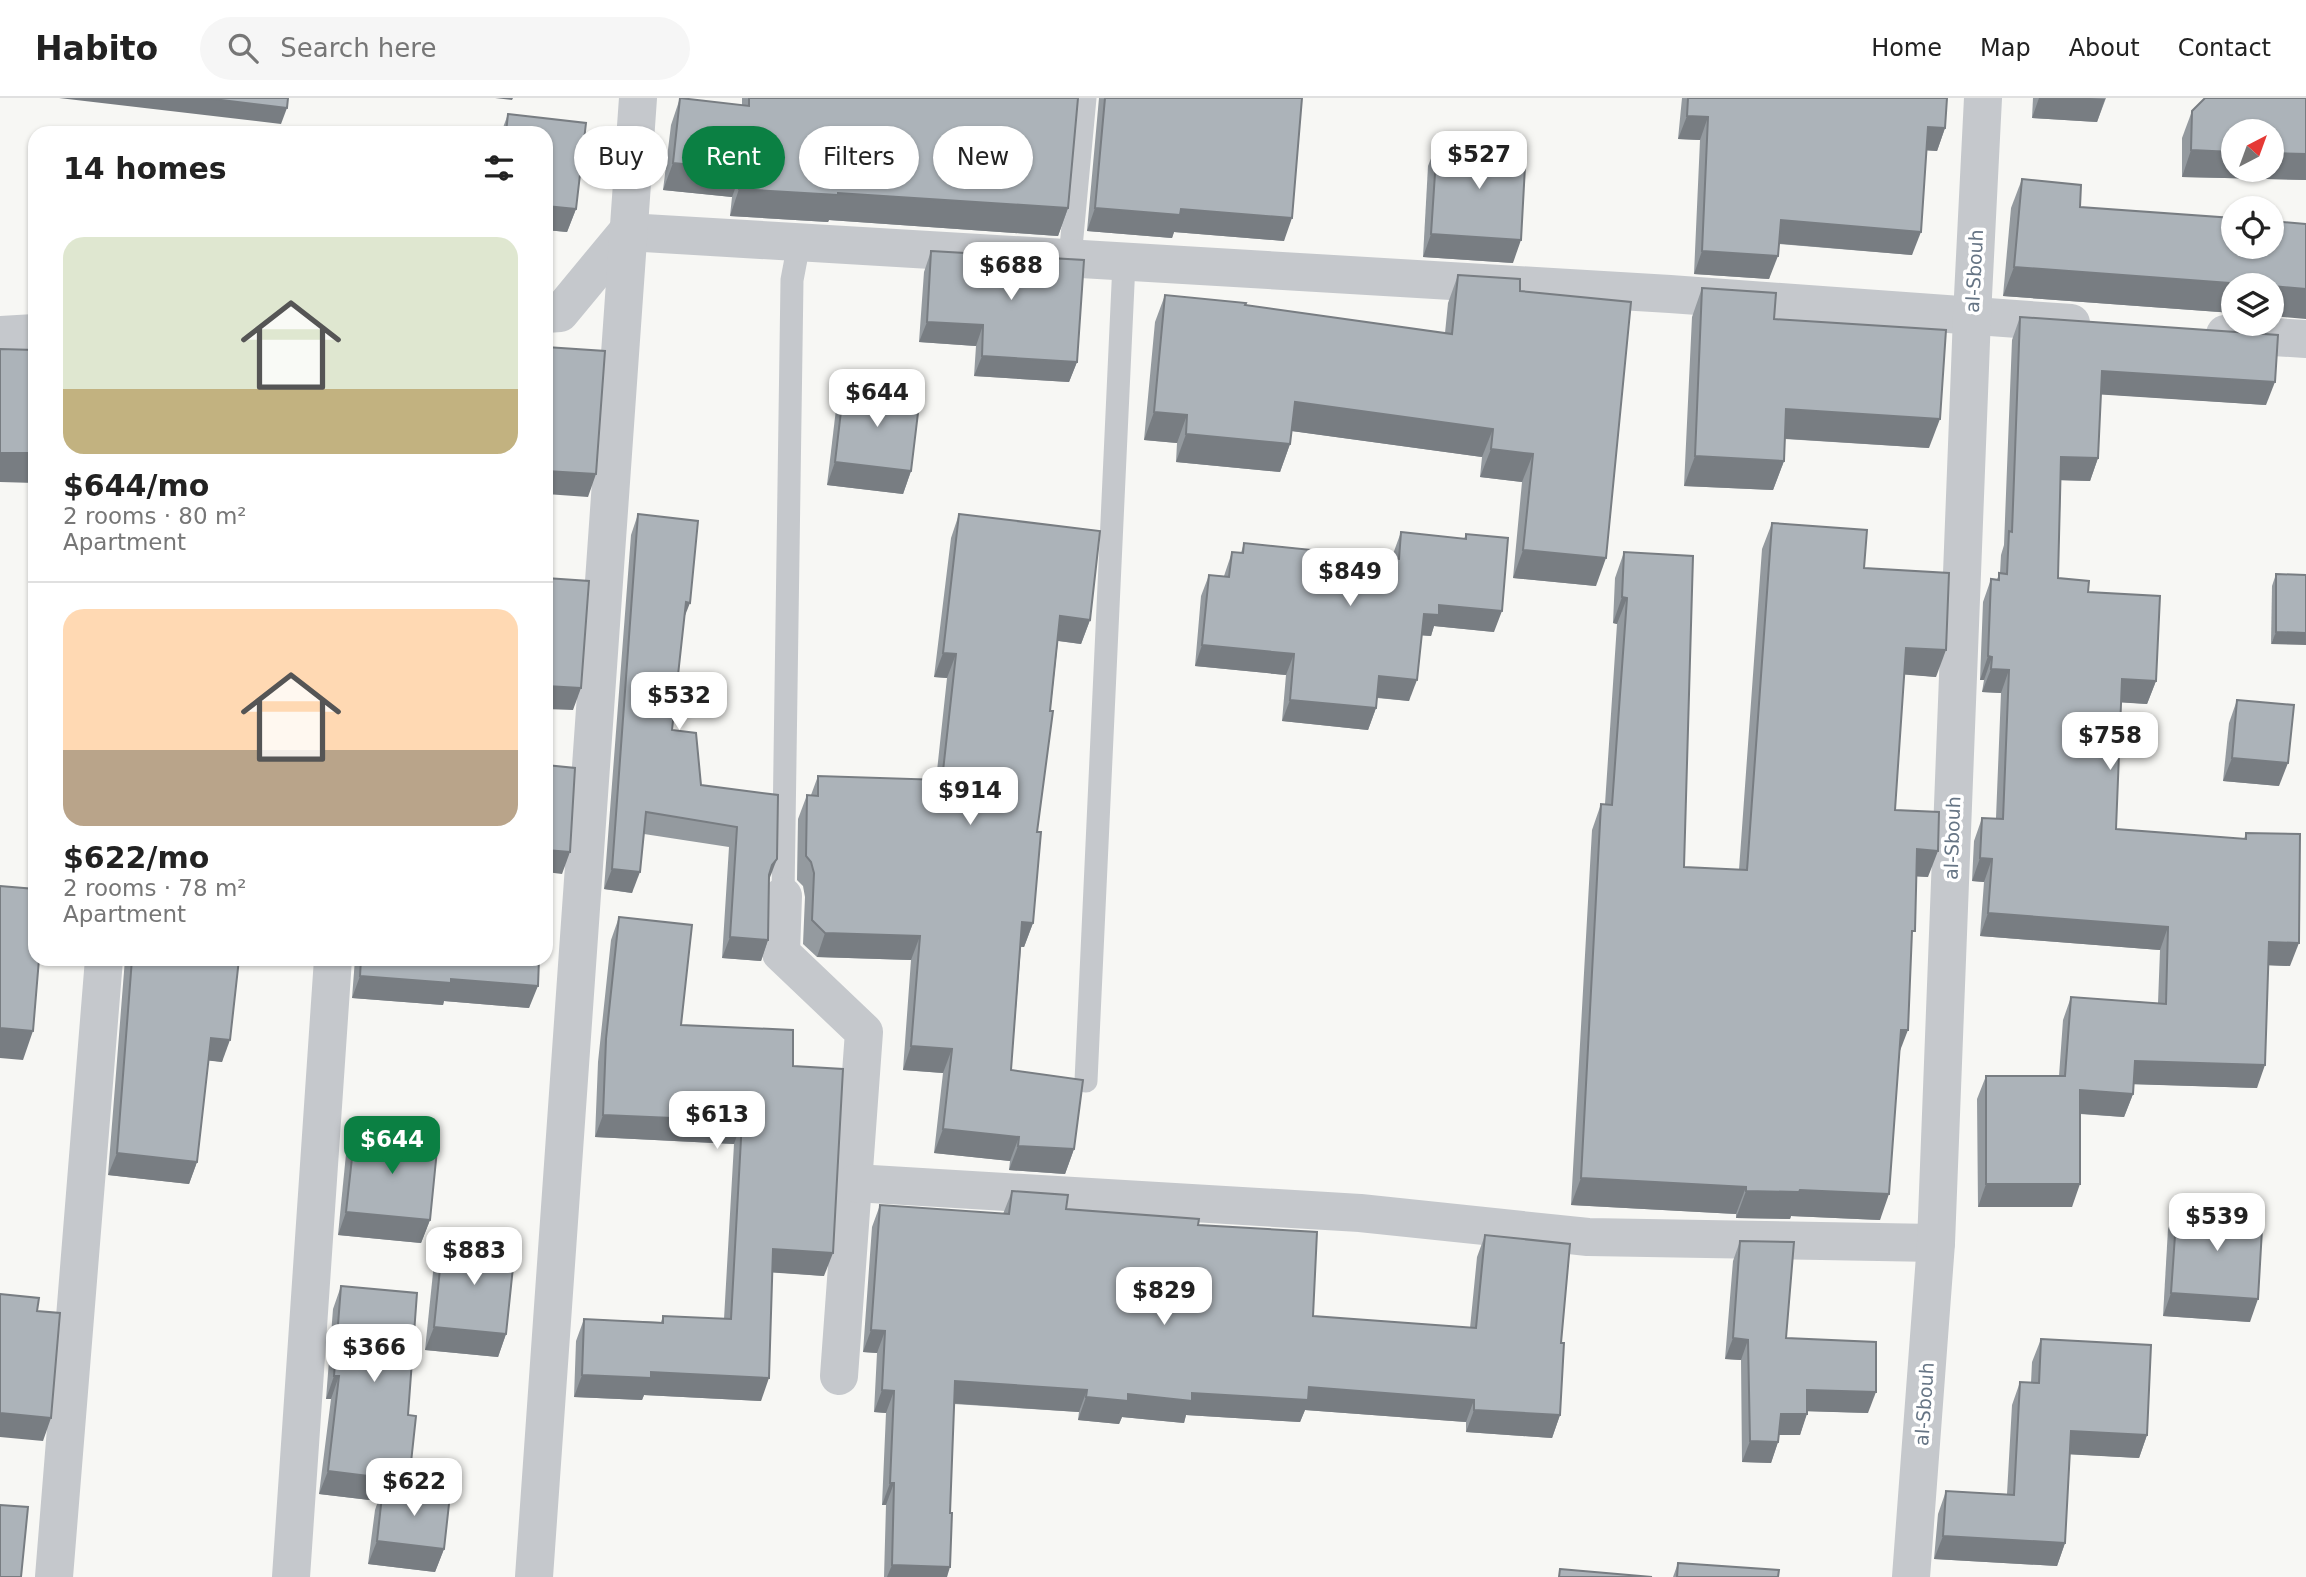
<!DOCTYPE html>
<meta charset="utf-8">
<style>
:root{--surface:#fff;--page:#f6f6f6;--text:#222;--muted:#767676;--line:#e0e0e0;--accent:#0b8043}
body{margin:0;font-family:"DejaVu Sans",sans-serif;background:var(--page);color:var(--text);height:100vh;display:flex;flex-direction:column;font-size:26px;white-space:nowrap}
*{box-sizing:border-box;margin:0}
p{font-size:23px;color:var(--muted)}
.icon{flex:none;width:38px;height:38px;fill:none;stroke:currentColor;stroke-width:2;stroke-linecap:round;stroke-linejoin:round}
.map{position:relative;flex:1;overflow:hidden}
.details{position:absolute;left:28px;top:28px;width:525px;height:840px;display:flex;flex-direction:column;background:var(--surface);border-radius:21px;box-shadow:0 2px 5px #0004}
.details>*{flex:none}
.banner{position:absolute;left:574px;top:28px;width:665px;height:63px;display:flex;gap:14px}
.needle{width:46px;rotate:41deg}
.tools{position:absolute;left:2221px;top:21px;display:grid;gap:14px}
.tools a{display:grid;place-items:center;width:63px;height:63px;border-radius:50%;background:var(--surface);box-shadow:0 2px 5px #0004;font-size:35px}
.price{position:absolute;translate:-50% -60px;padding:0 16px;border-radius:14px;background:#fff;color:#222;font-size:23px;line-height:46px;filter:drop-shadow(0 2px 4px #0008)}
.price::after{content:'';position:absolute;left:50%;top:42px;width:21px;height:16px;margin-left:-10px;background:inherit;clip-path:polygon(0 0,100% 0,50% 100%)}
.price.active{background:var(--accent);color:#fff}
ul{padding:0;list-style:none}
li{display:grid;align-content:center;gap:14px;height:371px;padding:0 35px}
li+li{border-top:2px solid var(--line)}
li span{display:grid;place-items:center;height:217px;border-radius:21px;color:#555}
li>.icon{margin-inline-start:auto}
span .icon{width:126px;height:126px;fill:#fffc;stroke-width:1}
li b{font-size:30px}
h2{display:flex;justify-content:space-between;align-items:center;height:84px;padding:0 35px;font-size:30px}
.tag{padding:0 24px;border-radius:32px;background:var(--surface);box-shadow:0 2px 5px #0004;font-size:24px;line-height:63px}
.tag.active{background:var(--accent);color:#fff}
header{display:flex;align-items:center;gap:42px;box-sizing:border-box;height:98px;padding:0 35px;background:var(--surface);border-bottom:2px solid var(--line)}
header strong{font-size:33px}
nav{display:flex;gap:38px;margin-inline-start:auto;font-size:24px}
.search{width:490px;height:63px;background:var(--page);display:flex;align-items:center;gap:18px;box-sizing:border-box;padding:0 24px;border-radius:38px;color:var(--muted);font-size:26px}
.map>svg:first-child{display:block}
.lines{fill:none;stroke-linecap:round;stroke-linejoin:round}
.service{stroke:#c5c8cc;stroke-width:23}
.minor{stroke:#c5c8cc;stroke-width:38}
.wall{fill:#949a9f}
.shaded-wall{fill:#787d82}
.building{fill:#acb3b9;stroke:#787d82;stroke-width:2}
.labels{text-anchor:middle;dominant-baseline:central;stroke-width:7;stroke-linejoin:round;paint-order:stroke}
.street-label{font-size:19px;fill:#667585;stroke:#fff}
</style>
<header>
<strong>Habito</strong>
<div class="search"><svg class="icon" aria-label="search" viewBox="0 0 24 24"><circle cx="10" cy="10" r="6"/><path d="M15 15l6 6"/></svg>Search here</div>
<nav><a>Home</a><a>Map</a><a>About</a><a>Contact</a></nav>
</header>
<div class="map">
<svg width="2306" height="1479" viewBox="0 0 2306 1479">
<rect width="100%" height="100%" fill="#f7f7f4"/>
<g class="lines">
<g class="service">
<path d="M1070 160 1085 0"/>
<path d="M783 798 792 182 799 145"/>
<path d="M1086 983 1124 165"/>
</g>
<g class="minor">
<path d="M546 216 560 215 627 134 1670 196 2071 225"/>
<path d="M2225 236 2306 241"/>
<path d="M0 237 35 235"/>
<path d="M783 798 781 855 864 934 839 1278"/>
<path d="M855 1085 1360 1115 1588 1139 1936 1145"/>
<path d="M54 1479 104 861"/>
<path d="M291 1479 333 861"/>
<path d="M534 1479 638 0"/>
<path d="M1911 1479 1936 1145 1972 218 1983 0"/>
</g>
</g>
<g class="wall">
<path d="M680 0 742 7V0H1078L1068 110 1058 138 829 122 828 124 730 118 732 99 663 92 671 27Z"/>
<path d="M1099 0H1302L1284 143 1174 134 1172 140 1087 133Z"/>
<path d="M1682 0H1947L1945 30 1937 53 1926 52 1912 157 1779 146 1769 181 1694 176 1700 42 1678 41Z"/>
<path d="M2033 0H2106L2097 24 2032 20Z"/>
<path d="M2306 0V82L2182 79V40L2192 13Z"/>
<path d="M508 16 586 25 576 111 567 134 546 132V35H501Z"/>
<path d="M1437 45 1513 165 1423 159 1428 68Z"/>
<path d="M2022 81 2233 187V215L2003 198 2011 110Z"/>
<path d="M931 153 1077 264 1069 284 974 278 976 248 919 244 924 174Z"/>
<path d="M1458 177 1520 193 1596 488 1513 480 1522 384 1480 379 1482 359 1292 333 1290 346 1280 374 1176 364 1177 345 1144 342 1155 224 1165 197 1245 207 1445 235 1448 205Z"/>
<path d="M1702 190 1774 221 1929 350 1785 341 1784 363 1773 392 1684 388 1692 219Z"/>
<path d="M2020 219 2266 307 2101 296 2098 360 2090 383 2061 382 2058 480 2088 494 2156 583 2147 606 2121 604 2116 731 2244 741 2246 735 2290 868 2268 867 2257 990 2133 986V996L2124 1019 2080 1016 2072 1109H1978L1977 1001 1986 978H2059L2063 922 2071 899 2158 905 2160 852 1980 838 1984 784 1972 783 1974 743 1982 720H1996L2001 595 1982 594 1984 582H1980L1983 504 1991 481H1997L2000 475 2001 457 2004 447 2012 242Z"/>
<path d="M844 288 911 373 903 396 827 387 836 311Z"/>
<path d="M638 416 684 521 672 632 701 687 778 697 769 783 768 842 761 863 722 860 729 749 644 736 632 795 604 791 631 437Z"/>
<path d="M959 416 1090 522 1081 546 1058 543 1037 734 1033 825 1024 849H1021L1011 972 1074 1051 1065 1076 1009 1072 1010 1063 934 1055 943 975 903 972 911 862 817 859 803 846 805 799 803 788 797 782 798 721 807 697H811L818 678 936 682 947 580 934 579 951 440Z"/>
<path d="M1772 425 1864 470 1936 579 1904 576 1895 712 1928 779 1916 778 1911 844 1880 1122 1791 1118 1790 1121 1736 1120V1116L1571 1107 1592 732 1601 706H1605L1617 526 1613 525 1615 480 1624 454 1684 769 1739 772 1762 451Z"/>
<path d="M1401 434 1464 441 1466 436 1494 534 1434 528 1431 538 1421 537 1409 603 1377 600 1376 610 1368 632 1282 623 1286 577 1195 568 1201 498 1209 477 1224 478 1232 454 1241 455 1244 445 1393 460V456Z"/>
<path d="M2276 476 2306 477 2271 546 2272 488Z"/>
<path d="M2237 602 2279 688 2223 683 2229 625Z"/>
<path d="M619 819 681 927 793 968 824 1178 772 1174 761 1303 644 1297 642 1302 574 1299 576 1243 584 1221 661 1224 663 1218 724 1221 734 1046 595 1039 598 964 611 842Z"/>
<path d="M125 861H239L222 964 208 962 197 1064 189 1086 108 1077Z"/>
<path d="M355 861H539L529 910 444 903 443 907 352 900Z"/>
<path d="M355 1033 430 1122 421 1145 338 1137 346 1056Z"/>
<path d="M1012 1093 1066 1111 1198 1127 1313 1218 1470 1230 1477 1159 1485 1137 1561 1245 1560 1317 1552 1340 1466 1334V1324L1305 1312 1300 1324 1186 1317 1184 1325 1122 1319 1119 1326 1078 1322 1079 1314 954 1306 947 1479H884L886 1407H882L886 1315 874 1314 877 1255 863 1254 872 1129 880 1107 1003 1116Z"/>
<path d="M2177 1108 2250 1224 2163 1218 2168 1131Z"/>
<path d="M443 1142 506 1236 498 1259 425 1252 434 1165Z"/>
<path d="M1740 1143 1786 1240 1868 1315 1807 1313 1800 1337H1779L1778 1344 1771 1365 1742 1364 1741 1262 1725 1261 1733 1163Z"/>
<path d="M341 1188 408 1317 409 1383 406 1392 444 1451 435 1474 368 1466 375 1412 378 1403 319 1396 331 1301H326L333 1211Z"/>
<path d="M2041 1241 2147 1337 2139 1360 2070 1356 2065 1445 2057 1468 1934 1461 1938 1416 1946 1393 2007 1396 2012 1307 2020 1284 2031 1285 2032 1264Z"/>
<path d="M1678 1465 1778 1479H1673Z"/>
</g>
<g class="shaded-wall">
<path d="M59 0H205L287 10 281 26Z"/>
<path d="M495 0H513L512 2Z"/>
<path d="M2039 0H2090L2105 1 2097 24 2032 20Z"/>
<path d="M1687 18 1708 19 1700 42 1678 41Z"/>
<path d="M1928 29 1945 30 1937 53 1920 52Z"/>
<path d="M2191 52 2233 54V72H2272V55L2306 56V82L2182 79Z"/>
<path d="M673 65 742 72 732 99 663 92Z"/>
<path d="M739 91 838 95 1068 110 1058 138 829 122 828 124 730 118Z"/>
<path d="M546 108 576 111 567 134 546 132Z"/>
<path d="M1095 110 1181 111 1292 120 1284 143 1174 134 1172 140 1087 133Z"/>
<path d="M1781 122 1921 134 1912 157 1773 145Z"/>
<path d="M1431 136 1521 142 1513 165 1423 159Z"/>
<path d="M1702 153 1778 158 1769 181 1694 176Z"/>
<path d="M2014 169 2257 187H2233V215L2003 198Z"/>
<path d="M2272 188 2306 191V221L2272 218Z"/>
<path d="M927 224 983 227 976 248 919 244Z"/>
<path d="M982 258 1077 264 1069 284 974 278Z"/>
<path d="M2102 273 2275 284 2266 307 2093 296Z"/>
<path d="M1295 304 1493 331 1482 359 1284 332Z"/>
<path d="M1786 311 1940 321 1929 350 1775 340Z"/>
<path d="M1154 314 1187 317 1177 345 1144 342Z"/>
<path d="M1186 336 1290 346 1280 374 1176 364Z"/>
<path d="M1491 351 1533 356 1522 384 1480 379Z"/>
<path d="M0 355H35V385L0 384Z"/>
<path d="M1695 358 1784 363 1773 392 1684 388Z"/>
<path d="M2061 359 2098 360 2090 383 2053 382Z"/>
<path d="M835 364 911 373 903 396 827 387Z"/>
<path d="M546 373 596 376 588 399 546 396Z"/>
<path d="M1523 452 1606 460 1596 488 1513 480Z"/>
<path d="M1622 499 1627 500 1617 526 1613 525Z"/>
<path d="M686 504 690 505 682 525Z"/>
<path d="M1439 507 1502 513 1494 534 1434 528 1431 538 1416 537 1424 516Z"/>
<path d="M1060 518 1090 522 1081 546 1052 542Z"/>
<path d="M2276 534 2306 535V547L2271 546Z"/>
<path d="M1202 547 1294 556 1286 577 1195 568Z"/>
<path d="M1906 550 1946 552 1936 579 1897 576Z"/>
<path d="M943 555 956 556 947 580 934 579Z"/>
<path d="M1988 558 1992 559 1984 582H1980Z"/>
<path d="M1991 571 2009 572 2001 595 1982 594Z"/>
<path d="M1379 578 1417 582 1409 603 1372 599Z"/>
<path d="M2122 581 2156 583 2147 606 2114 604Z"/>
<path d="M546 588 581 590 573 612 546 611Z"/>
<path d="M1290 602 1376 610 1368 632 1282 623Z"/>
<path d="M2232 660 2288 665 2279 688 2223 683Z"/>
<path d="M1917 751 1938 753 1928 779 1907 778Z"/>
<path d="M546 752 570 754 562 776 546 774Z"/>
<path d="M1980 760 1992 761 1984 784 1972 783Z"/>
<path d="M777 761 769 782 764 787 772 767Z"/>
<path d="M612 771 640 774 632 795 604 791Z"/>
<path d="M1988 815 2168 829 2160 852 1980 838Z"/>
<path d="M1022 824 1033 825 1024 849 1014 848Z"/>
<path d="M825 835 920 838 911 862 817 859Z"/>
<path d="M730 839 768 842 761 863 722 860Z"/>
<path d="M2269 844 2299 845 2290 868 2260 867Z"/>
<path d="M360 878 451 881 538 888 529 910 444 903 443 907 352 900Z"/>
<path d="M0 930 33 933 23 962 0 960Z"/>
<path d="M1901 932H1908L1898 958Z"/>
<path d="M211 940 230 942 222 964 203 962Z"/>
<path d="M911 948 952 951 943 975 903 972Z"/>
<path d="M2135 963 2265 967 2257 990 2127 986Z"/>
<path d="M2080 992 2133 996 2124 1019 2071 1015Z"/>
<path d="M603 1017 742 1023 734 1046 595 1039Z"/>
<path d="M943 1031 1019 1039 1010 1063 934 1055Z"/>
<path d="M1018 1048 1074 1051 1065 1076 1009 1072Z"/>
<path d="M117 1055 197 1064 189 1086 108 1077Z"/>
<path d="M1581 1080 1746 1089 1736 1116 1571 1107Z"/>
<path d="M1986 1086H2080L2072 1109H1978Z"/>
<path d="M1800 1092 1889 1096 1880 1122 1791 1118 1790 1121 1736 1120 1746 1093Z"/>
<path d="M346 1114 430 1122 421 1145 338 1137Z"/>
<path d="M773 1151 833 1155 824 1178 765 1174Z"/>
<path d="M2171 1195 2258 1201 2250 1224 2163 1218Z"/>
<path d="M434 1229 506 1236 498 1259 425 1252Z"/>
<path d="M871 1232 885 1233 877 1255 863 1254Z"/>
<path d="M1733 1240 1748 1242 1741 1262 1725 1261Z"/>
<path d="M651 1274 769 1280 761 1303 644 1297 642 1302 574 1299 582 1277Z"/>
<path d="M334 1278H339L331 1301H326Z"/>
<path d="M955 1283 1087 1292 1079 1314 947 1305Z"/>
<path d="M1309 1289 1474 1302 1466 1324 1305 1312 1300 1324 1186 1317 1184 1325 1122 1319 1119 1326 1078 1322 1086 1299 1128 1296 1192 1295Z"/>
<path d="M882 1292 894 1293 886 1315 874 1314Z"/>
<path d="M1807 1292 1876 1294 1868 1315 1799 1313Z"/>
<path d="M1474 1312 1560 1317 1552 1340 1466 1334Z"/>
<path d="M0 1315 51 1320 43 1343 0 1339Z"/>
<path d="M1781 1316H1807L1800 1337H1773Z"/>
<path d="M2071 1333 2147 1337 2139 1360 2063 1356Z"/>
<path d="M1750 1343 1778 1344 1771 1365 1742 1364Z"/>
<path d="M328 1373 409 1383 400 1406 383 1389 378 1403 319 1396Z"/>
<path d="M890 1385H894L886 1407H882Z"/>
<path d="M1943 1438 2065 1445 2057 1468 1934 1461Z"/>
<path d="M377 1443 444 1451 435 1474 368 1466Z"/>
<path d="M892 1467 950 1469 947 1479H887Z"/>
</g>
<g class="building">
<path d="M205 0H288L287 10Z"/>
<path d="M680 0 749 8V0H1078L1068 110 838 95V97L739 91 742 72 673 65Z"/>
<path d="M1105 0H1302L1292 120 1181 111 1180 117 1095 110Z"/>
<path d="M1688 0H1947L1945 30 1928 29 1921 134 1781 122 1778 158 1702 153 1708 19 1687 18Z"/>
<path d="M2205 0H2306V56L2272 55V33H2233V54L2191 52 2192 13Z"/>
<path d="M508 16 586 25 576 111 546 108V35H506Z"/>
<path d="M1437 45 1526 50 1521 142 1431 136Z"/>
<path d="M2022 81 2081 87 2080 109 2233 120V149H2272V123L2306 126V191L2272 188V187H2257L2014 169Z"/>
<path d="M931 153 1084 162 1077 264 982 258 983 227 927 224Z"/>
<path d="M1458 177 1520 181V193L1631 204 1606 460 1523 452 1533 356 1491 351 1493 331 1295 304 1290 346 1186 336 1187 317 1154 314 1165 197 1246 205 1245 207 1452 236Z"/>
<path d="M1702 190 1776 195 1774 221 1946 232 1940 321 1786 311 1784 363 1695 358Z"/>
<path d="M2020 219 2278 237 2275 284 2102 273 2098 360 2061 359 2058 480 2089 483 2088 494 2160 498 2156 583 2122 581 2116 731 2246 741V735L2300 736 2299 845 2269 844 2265 967 2135 963 2133 996 2080 992V1086H1986V978H2065L2071 899 2166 906 2168 829 1988 815 1992 761 1980 760 1982 720 2003 721 2009 572 1991 571 1992 559 1988 558 1991 481 1999 482V475L2007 476 2009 433 2012 434Z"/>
<path d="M546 249 605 253 596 376 546 373Z"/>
<path d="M0 251 35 252V355H0Z"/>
<path d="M844 288 920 298 911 373 835 364Z"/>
<path d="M638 416 698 423 690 505 686 504 672 632 696 635 701 687 778 697 777 761 772 767 769 777 768 842 730 839 737 729 646 714 640 774 612 771Z"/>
<path d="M959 416 1100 433 1090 522 1060 518 1050 613H1053L1037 734H1041L1033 825 1022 824 1011 972 1083 982 1074 1051 1018 1048 1019 1039 943 1031 952 951 911 948 920 838 825 835 812 822 814 775 811 764 806 758 807 697 818 698V678L942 682 956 556 943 555Z"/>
<path d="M1772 425 1867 432 1864 470 1949 475 1946 552 1906 550 1895 712 1939 714 1938 753 1917 751 1915 833H1912L1908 932H1901L1889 1096 1800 1092 1799 1094 1746 1093V1089L1581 1080 1601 706 1612 707 1627 500 1622 499 1624 454 1693 458 1684 769 1747 772Z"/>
<path d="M1401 434 1466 441V436L1508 440 1502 513 1439 507V517L1424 516 1417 582 1379 578 1376 610 1290 602 1294 556 1202 547 1209 477 1229 479 1232 454 1243 455 1244 445 1399 461Z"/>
<path d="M2276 476 2306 477V535L2276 534Z"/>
<path d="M546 480 589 483 581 590 546 588Z"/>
<path d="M2237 602 2294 607 2288 665 2232 660Z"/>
<path d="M546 667 575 670 570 754 546 752Z"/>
<path d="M0 788 35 791V861H39L33 933 0 930Z"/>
<path d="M619 819 692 827 681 927 793 932V968L843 971 833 1155 773 1151 769 1280 651 1274V1280L582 1277 584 1221 663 1225V1218L731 1221 742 1023 603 1017 606 941Z"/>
<path d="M132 861H239L230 942 211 940 197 1064 117 1055Z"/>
<path d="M361 861H539L538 888 451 881V885L360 878Z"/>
<path d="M355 1033 438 1042 430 1122 346 1114Z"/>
<path d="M1012 1093 1068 1097 1066 1111 1199 1121 1198 1127 1317 1134 1313 1218 1476 1230 1485 1137 1570 1146 1561 1245H1564L1560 1317 1474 1312V1302L1309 1289 1308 1302 1192 1295V1303L1128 1296V1303L1086 1299 1087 1292 955 1283 950 1415H952L950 1469 892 1467 894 1385H890L894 1293 882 1292 885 1233 871 1232 880 1107 1009 1116Z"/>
<path d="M2177 1108 2263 1114 2258 1201 2171 1195Z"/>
<path d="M443 1142 515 1150 506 1236 434 1229Z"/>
<path d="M1740 1143 1794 1144 1786 1240 1876 1244V1294L1807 1292V1316H1781L1778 1344 1750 1343 1748 1242 1733 1240Z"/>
<path d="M341 1188 417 1195 408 1317 416 1318 409 1383 328 1373 339 1278H334Z"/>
<path d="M0 1196 39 1200 37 1213 60 1215 51 1320 0 1315Z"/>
<path d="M2041 1241 2151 1247 2147 1337 2071 1333 2065 1445 1943 1438 1946 1393 2014 1397 2020 1284 2039 1285Z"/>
<path d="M383 1389 450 1397 444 1451 377 1443Z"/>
<path d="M0 1407 28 1409 21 1479H0Z"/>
<path d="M1678 1465 1779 1472 1778 1479H1677Z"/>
<path d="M1560 1471 1652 1479H1559Z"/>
</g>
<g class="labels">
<g class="street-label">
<text transform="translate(1974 173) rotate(-87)">al-Sbouh</text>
<text transform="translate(1952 740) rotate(-88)">al-Sbouh</text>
<text transform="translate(1924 1306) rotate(-86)">al-Sbouh</text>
</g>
</g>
</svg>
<div class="tools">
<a><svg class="needle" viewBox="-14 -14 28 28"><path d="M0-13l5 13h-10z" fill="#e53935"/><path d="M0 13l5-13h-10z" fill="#767676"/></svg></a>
<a><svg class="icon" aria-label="locate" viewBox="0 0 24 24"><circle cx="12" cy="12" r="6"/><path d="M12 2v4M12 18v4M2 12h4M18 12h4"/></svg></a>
<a><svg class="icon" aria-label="layers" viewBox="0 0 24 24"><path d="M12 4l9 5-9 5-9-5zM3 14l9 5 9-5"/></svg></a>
</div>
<b class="price" style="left:1479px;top:93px">$527</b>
<b class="price" style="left:1011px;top:204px">$688</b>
<b class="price" style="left:877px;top:331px">$644</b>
<b class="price" style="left:1350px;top:510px">$849</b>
<b class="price" style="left:679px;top:634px">$532</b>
<b class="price" style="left:2110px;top:674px">$758</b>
<b class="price" style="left:970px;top:729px">$914</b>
<b class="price" style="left:717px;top:1053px">$613</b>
<b class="price active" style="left:392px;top:1078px">$644</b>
<b class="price" style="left:2217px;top:1155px">$539</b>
<b class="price" style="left:474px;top:1189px">$883</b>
<b class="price" style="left:1164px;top:1229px">$829</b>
<b class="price" style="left:374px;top:1286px">$366</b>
<b class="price" style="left:414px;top:1420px">$622</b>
<div class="banner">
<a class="tag">Buy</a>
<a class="tag active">Rent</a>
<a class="tag">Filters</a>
<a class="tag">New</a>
</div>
<section class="details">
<h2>14 homes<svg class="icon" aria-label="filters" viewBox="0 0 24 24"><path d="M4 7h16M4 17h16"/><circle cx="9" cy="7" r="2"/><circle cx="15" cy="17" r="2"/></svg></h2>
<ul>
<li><span style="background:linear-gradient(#dfe7d0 70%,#c2b280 0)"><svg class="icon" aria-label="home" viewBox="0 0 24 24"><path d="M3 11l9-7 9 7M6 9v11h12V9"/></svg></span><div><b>$644/mo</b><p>2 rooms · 80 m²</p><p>Apartment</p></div></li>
<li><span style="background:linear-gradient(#ffd9b3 65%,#b9a48a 0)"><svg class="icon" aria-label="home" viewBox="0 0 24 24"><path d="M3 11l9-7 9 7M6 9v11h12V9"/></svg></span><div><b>$622/mo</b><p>2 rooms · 78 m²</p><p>Apartment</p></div></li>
</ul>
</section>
</div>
